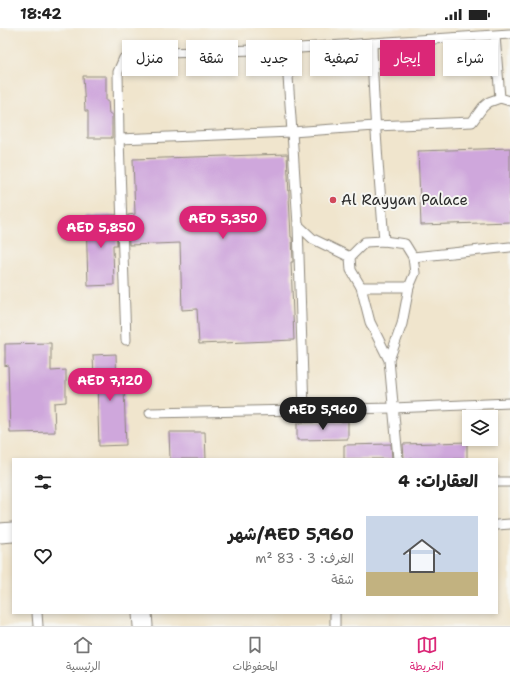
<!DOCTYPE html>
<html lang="ar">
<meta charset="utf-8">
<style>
:root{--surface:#fff;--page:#f6f6f6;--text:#222;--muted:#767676;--line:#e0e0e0;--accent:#db2777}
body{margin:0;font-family:"Shantell Sans","Playpen Sans Arabic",sans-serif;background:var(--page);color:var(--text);direction:rtl;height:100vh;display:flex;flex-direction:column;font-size:15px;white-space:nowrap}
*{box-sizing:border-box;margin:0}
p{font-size:13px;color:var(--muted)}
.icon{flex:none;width:22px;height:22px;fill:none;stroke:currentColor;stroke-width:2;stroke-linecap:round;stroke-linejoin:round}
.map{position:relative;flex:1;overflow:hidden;direction:ltr}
.drawer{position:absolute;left:12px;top:430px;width:486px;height:156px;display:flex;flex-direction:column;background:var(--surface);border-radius:0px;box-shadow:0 2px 6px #0003;direction:rtl}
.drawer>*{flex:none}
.hud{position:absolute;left:12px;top:12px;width:486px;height:36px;direction:rtl;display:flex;gap:8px}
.controls{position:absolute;left:462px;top:382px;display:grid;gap:8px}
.controls a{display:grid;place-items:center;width:36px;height:36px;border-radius:0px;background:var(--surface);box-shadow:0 2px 6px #0003;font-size:20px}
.price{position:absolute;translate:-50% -34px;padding:0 9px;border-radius:14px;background:var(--accent);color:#fff;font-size:13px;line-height:26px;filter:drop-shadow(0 1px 2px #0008)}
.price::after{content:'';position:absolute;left:50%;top:24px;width:12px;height:9px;margin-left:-6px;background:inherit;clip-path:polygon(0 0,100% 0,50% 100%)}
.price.current{background:#222;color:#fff}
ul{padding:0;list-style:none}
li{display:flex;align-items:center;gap:12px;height:100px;padding:0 20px}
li+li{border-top:1px solid var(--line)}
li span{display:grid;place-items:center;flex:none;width:112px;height:80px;border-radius:0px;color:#555}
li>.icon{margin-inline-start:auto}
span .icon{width:48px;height:48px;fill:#fffc;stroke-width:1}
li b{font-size:17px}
h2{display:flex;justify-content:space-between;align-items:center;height:48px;padding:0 20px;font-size:17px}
.pill{padding:0 14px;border-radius:0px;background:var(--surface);box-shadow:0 2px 6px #0003;font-size:14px;line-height:36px}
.pill.current{background:var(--accent);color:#fff}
.status{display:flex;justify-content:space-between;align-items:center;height:28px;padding:0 20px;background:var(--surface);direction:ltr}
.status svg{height:11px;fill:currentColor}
.tabs{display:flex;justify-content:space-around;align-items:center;height:56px;border-top:1px solid var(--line);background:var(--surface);font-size:11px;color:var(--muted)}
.tabs a{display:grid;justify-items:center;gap:2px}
.tabs .current{color:var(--accent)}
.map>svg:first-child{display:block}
.building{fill:#cfa7dc}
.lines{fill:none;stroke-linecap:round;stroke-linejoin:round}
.service-casing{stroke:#8e887c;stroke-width:11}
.minor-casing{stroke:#8e887c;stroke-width:21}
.service{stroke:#fff;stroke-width:9}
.minor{stroke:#fff;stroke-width:19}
.poi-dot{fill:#d1495b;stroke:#f6f6f2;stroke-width:1.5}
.labels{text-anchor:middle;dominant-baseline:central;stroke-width:4;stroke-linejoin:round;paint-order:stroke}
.poi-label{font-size:15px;fill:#2b2b2b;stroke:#f6f6f2;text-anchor:start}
</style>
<div class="status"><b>18:42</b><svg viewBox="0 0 49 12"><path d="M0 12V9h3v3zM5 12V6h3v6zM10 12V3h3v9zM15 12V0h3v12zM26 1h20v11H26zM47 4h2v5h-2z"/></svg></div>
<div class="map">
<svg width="510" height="598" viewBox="0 0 510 598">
<rect width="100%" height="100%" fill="#f6f6f2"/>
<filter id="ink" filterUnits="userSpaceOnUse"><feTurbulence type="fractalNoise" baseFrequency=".025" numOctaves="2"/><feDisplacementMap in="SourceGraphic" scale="8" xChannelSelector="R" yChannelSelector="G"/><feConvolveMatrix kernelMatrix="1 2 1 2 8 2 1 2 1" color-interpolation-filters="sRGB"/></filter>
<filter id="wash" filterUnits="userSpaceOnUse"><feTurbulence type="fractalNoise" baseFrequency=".012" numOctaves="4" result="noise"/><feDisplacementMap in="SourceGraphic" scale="16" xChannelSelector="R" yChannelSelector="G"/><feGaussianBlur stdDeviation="0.9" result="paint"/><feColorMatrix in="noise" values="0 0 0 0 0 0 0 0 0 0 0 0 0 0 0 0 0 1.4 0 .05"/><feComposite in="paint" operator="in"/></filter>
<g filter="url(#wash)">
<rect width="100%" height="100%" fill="#f0e5cd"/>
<g id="blocks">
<g class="building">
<path d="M83 48H106V73H108L109 86H112V110H88V83H85Z"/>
<path d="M510 120V194L421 197 418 123Z"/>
<path d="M287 126 291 209H292L293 234H291L294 312 199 316 197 281 182 282 180 215 129 217 128 187 135 186 133 131Z"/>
<path d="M116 187 117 217H113L114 257 88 258 86 188Z"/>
<path d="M51 315V343L66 342V374L54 375 55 404 10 405 8 337 5 338V316Z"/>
<path d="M116 326 117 360H124L126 417 99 418 97 352H94L93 327Z"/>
<path d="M348 393V411L297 412V395Z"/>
<path d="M169 404H205L206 431H170Z"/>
<path d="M467 414V431H404L403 416Z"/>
<path d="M391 416 392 431H344V417Z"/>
</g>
</g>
</g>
<g filter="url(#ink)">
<use href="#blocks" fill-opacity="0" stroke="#8e887c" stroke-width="1"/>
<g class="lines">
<g class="service-casing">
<g id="service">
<path d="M495 8 500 70 510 73"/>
<path d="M286 21 372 15"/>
<path d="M119 111 292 104 298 197 313 211 350 229"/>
<path d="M298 197 304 382"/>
<path d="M384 213C379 147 373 81 372 15L510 6"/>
<path d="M413 229 510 219"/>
<path d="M361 259H409"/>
<path d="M126 312 119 111 118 44 124 30 138 26 286 21 292 104 375 98 472 94 483 79 489 74 500 70"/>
<path d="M389 332 402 296 409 259 415 245 413 229 405 216 384 213 365 214 350 229 351 242 361 259 370 294 389 332 398 431"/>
<path d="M150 385 393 380 510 375"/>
<path d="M497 454H510"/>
<path d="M497 497 510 496"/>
<path d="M37 585 38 598"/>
<path d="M335 585V598"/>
</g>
</g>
<g class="minor-casing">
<g id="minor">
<path d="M0 505 13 504"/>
<path d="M142 585 143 598"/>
</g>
</g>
<use href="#service" class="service"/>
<use href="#minor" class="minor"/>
</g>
</g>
<circle class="poi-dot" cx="333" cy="172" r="4"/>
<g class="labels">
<g class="poi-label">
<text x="341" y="172">Al Rayyan Palace</text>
</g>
</g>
</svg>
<div class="controls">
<a><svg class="icon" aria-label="layers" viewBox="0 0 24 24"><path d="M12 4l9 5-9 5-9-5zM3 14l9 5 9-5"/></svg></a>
</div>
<b class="price" style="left:223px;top:212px">AED 5,350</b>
<b class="price" style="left:101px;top:221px">AED 5,850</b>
<b class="price" style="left:110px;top:374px">AED 7,120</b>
<b class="price current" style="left:323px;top:403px">AED 5,960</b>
<div class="hud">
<a class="pill">شراء</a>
<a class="pill current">إيجار</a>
<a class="pill">تصفية</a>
<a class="pill">جديد</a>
<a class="pill">شقة</a>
<a class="pill">منزل</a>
</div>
<section class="drawer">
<h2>العقارات: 4<svg class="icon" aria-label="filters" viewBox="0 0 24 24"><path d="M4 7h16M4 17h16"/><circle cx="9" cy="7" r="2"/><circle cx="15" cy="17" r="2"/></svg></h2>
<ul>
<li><span style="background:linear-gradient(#c9d6e8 70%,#c2b280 0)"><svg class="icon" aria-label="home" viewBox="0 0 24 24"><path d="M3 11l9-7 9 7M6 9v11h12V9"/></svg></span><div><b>AED 5,960/شهر</b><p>الغرف: 3 · 83 m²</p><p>شقة</p></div><svg class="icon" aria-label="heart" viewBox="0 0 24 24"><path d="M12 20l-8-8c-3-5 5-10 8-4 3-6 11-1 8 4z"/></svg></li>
</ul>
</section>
</div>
<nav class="tabs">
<a class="current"><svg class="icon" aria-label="map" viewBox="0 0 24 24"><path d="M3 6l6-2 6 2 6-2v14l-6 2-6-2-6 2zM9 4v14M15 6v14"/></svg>الخريطة</a>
<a><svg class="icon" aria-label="saved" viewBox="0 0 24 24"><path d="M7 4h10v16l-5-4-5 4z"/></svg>المحفوظات</a>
<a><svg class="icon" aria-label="home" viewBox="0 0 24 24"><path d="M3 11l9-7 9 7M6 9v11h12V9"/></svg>الرئيسية</a>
</nav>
